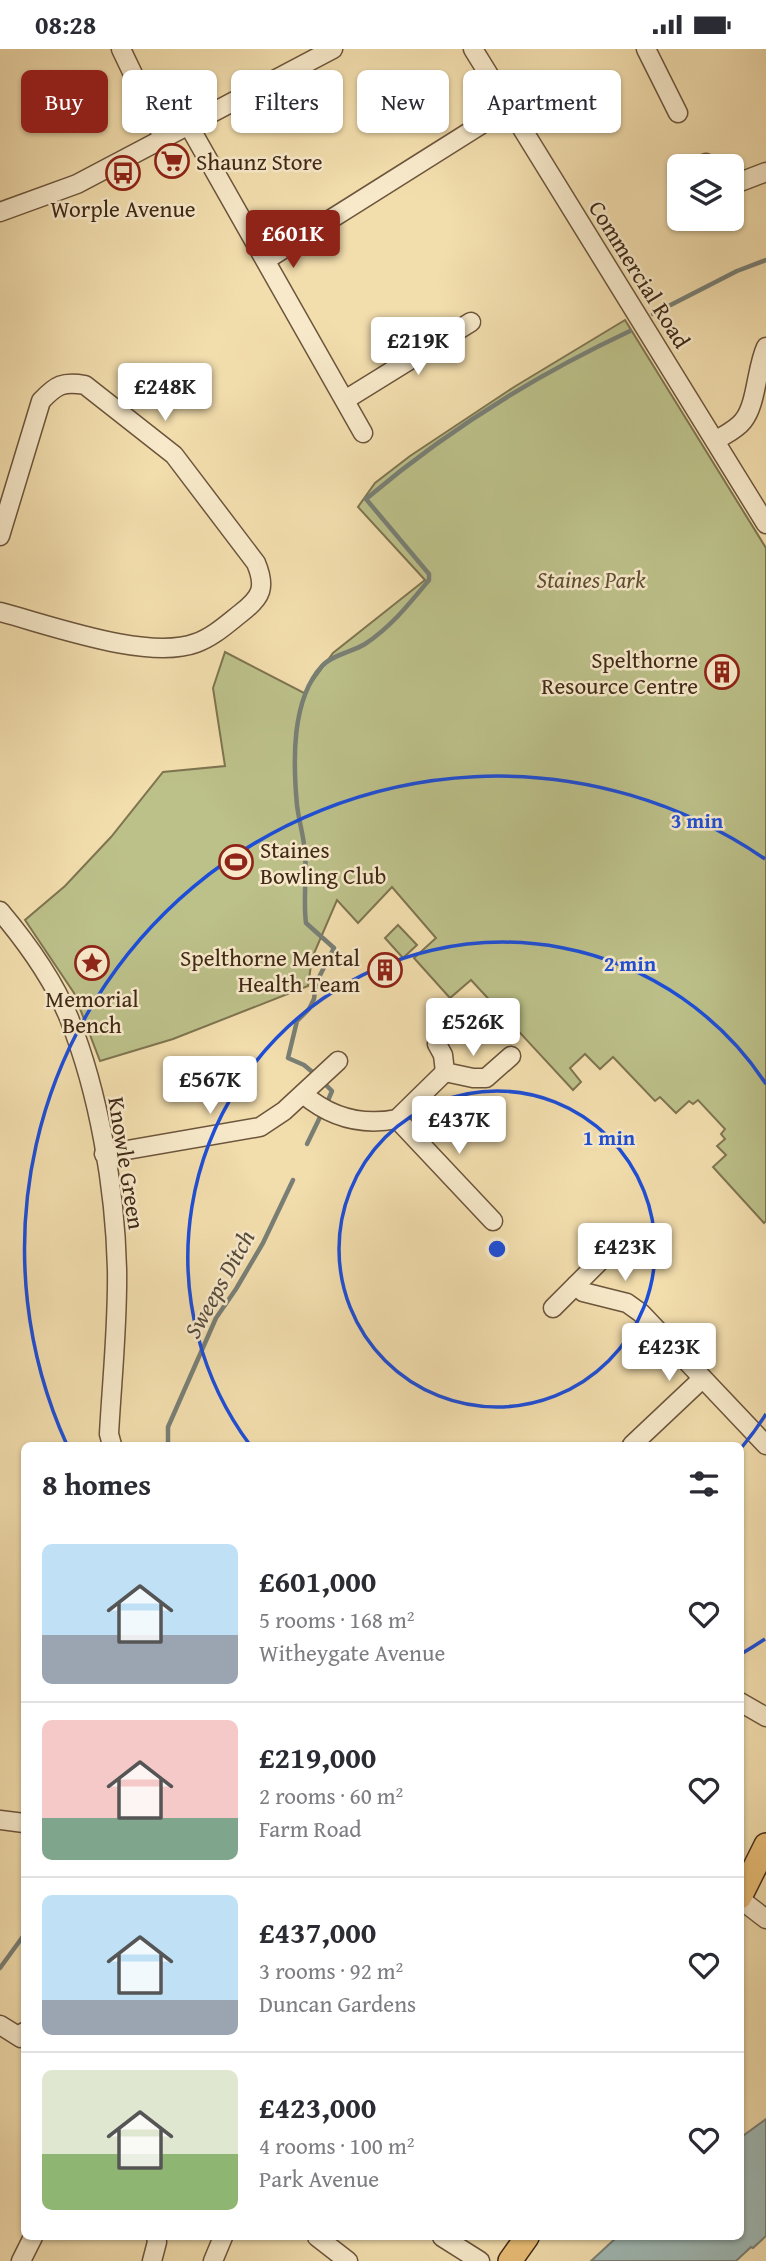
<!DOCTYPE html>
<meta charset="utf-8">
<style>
:root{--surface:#fff;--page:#f7f7f7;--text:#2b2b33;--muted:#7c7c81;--line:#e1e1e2;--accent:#8f2418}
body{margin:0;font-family:"Gentium Book Plus",serif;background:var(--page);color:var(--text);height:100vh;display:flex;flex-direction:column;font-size:26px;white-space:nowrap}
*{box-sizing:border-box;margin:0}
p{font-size:23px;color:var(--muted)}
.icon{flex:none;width:38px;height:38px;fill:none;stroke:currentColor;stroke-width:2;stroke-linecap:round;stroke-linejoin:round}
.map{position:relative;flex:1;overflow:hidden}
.side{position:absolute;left:21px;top:1393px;width:723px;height:798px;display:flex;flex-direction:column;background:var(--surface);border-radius:10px;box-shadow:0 2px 5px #0004}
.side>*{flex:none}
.hud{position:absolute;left:21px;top:21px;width:724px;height:63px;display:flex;gap:14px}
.tools{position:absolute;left:667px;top:105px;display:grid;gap:14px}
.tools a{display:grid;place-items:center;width:77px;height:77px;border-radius:10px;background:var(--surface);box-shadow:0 2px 5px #0004;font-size:35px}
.price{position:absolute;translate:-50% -60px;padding:0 16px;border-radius:7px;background:#fff;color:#222;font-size:23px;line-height:46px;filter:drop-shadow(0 2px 4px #0008)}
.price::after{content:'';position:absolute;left:50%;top:42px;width:21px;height:16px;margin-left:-10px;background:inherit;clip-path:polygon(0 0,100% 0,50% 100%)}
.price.on{background:var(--accent);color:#fff}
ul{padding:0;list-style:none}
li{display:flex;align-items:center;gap:21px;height:175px;padding:0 21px}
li+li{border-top:2px solid var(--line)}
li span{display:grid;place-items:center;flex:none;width:196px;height:140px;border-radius:10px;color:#555}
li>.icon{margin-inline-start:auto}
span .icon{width:84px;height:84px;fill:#fffc;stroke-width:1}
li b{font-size:30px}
h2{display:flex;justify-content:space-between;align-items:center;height:84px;padding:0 21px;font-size:30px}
.pill{padding:0 24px;border-radius:10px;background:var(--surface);box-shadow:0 2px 5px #0004;font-size:24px;line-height:63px}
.pill.on{background:var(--accent);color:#fff}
.status{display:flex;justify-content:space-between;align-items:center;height:49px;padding:0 35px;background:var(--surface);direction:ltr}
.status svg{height:19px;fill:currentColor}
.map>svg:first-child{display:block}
.green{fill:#bcc089;stroke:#7e7450;stroke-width:2}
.water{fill:#9fb9b5;stroke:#797f75;stroke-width:2}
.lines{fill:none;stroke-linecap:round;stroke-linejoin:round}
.stream{stroke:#797f75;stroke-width:4.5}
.minor-casing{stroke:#6c553c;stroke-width:21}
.major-casing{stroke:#3f2816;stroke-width:26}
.minor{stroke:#f7e9ca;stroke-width:18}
.major{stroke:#e9be76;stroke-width:23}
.ring{fill:none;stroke:#1d4ed8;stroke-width:3.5}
.labels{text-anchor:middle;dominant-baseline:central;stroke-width:5;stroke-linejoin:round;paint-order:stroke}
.poi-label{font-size:23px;fill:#3f2816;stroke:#f7e9ca;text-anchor:start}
.street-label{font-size:23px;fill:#3f2816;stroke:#f7e9ca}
.park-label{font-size:23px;font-style:italic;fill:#5e4e33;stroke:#f7e9ca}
.water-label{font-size:24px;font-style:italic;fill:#574c3e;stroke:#f7e9ca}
.centre{fill:#1d4ed8;stroke:#f7e9ca;stroke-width:3.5}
.ring-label{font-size:21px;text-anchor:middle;font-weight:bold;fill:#1d4ed8;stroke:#f7e9ca;stroke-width:5;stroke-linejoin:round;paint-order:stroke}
</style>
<div class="status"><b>08:28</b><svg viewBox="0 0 49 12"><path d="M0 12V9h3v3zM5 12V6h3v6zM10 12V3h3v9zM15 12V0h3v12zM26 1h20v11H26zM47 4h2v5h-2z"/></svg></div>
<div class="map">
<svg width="766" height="2212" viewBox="0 0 766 2212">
<rect width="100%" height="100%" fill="#f2ddad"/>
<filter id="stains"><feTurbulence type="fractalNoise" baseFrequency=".00286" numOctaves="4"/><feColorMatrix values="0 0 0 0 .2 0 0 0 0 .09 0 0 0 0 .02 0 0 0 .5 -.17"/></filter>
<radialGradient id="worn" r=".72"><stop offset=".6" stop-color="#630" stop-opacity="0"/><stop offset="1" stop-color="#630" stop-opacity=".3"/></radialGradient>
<g class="green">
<path d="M625 271 766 499V1172L764 1174 713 1118 726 1106 717 1097 725 1090 721 1085 725 1080 698 1051 693 1055 689 1052 676 1064 660 1048 655 1052 613 1008 600 1020 585 1005 570 1019 581 1033 573 1041 471 931 450 949 414 909 436 889 392 838 358 874 337 851 312 909 308 937 173 990 100 1012 74 944 25 871 65 837 111 788 163 723 225 717 213 639 225 603 304 644 333 604 425 531 358 458 375 434 410 407 514 338Z"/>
<path d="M398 876 417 896 403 909 385 889Z"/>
</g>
<path class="water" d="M766 2070V2187L753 2199 751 2198 736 2212H591L617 2188H740V2089Z"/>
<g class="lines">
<g class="stream">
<path d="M653 265 737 222 766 211"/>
<path d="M316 1026 304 1016 288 1009 297 972 309 960 314 950 316 934 334 899 306 874C303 851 307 827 305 804 304 788 299 773 297 756 293 713 291 651 322 617 332 606 352 603 365 595 391 578 410 554 429 531V525L366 450C445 383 536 326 630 282"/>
<path d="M322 1032 332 1042 326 1056"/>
<path d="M307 1095 322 1064"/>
<path d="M168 1396V1378L216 1269 236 1240 263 1194 293 1131"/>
<path d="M0 1919 24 1886"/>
</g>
<g class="minor-casing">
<g id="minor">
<path d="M121 0 164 90"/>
<path d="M473 0 766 475"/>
<path d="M646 0 678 64"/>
<path d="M189 77 363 384"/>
<path d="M706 114 708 117"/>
<path d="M732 136 766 123"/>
<path d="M732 154 733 156"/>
<path d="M0 163 77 135 333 0"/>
<path d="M266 211 509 58"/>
<path d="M345 351 471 273"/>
<path d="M715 392C724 386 736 381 743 372 757 355 756 319 766 298"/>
<path d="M0 487 41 352C56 336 63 332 85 336L174 406 256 514C266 538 262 548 241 564 227 575 213 588 196 594 148 612 50 576 0 563"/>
<path d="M0 862C27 894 53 930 69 969 99 1044 115 1139 117 1220 118 1274 112 1330 109 1385L112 1396"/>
<path d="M437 995 443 1006 445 1023 473 1029H486L511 1007"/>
<path d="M303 1045C330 1068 362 1077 397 1070L445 1023"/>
<path d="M397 1070 493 1172"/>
<path d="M104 1105 260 1078 284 1062 338 1012"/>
<path d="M576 1236 583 1243 627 1254 641 1264 766 1396"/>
<path d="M553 1259 600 1212"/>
<path d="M632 1396 702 1330"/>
<path d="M740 1653 766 1668"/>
<path d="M0 1771 24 1774"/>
<path d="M740 1850 766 1870"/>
<path d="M0 1976 21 1989 24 1983"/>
<path d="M317 2188 348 2212"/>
<path d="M442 2188 480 2212"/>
<path d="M21 2212 33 2188"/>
<path d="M152 2212 157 2193 156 2188"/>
<path d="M213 2212 223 2188"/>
</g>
</g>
<g class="major-casing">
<g id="major">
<path d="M740 1848 766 1796"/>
<path d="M510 2212 527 2188"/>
</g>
</g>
<use href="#minor" class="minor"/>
<use href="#major" class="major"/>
</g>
<g class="ring">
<circle cx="497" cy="1200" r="158"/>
<path d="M766 1365A315 315 0 0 1 742 1398M250 1396A315 315 0 1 1 766 1035"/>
<path d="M765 1590A473 473 0 0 1 741 1605M67 1396A473 473 0 0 1 765 810"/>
</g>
<defs>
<g id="supermarket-ring" transform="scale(1.75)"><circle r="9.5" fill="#f7e9ca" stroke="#8f2418" stroke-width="1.5"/><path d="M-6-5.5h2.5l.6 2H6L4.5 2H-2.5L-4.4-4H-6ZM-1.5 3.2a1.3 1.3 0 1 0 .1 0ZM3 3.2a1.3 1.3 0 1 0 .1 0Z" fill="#8f2418"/></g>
<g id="bus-ring" transform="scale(1.75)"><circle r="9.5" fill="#f7e9ca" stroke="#8f2418" stroke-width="1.5"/><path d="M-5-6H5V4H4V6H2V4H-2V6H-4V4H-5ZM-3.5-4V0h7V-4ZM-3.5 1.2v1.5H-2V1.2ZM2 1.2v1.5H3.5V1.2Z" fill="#8f2418"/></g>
<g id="building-ring" transform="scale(1.75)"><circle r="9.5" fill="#f7e9ca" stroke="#8f2418" stroke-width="1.5"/><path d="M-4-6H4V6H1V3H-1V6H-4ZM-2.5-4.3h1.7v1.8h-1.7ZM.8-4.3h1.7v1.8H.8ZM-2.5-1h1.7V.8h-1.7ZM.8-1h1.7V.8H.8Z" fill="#8f2418"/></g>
<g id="stadium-ring" transform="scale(1.75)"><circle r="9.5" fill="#f7e9ca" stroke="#8f2418" stroke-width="1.5"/><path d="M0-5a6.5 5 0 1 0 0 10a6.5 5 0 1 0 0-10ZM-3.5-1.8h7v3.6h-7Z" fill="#8f2418"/></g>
<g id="sight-ring" transform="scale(1.75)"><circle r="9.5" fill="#f7e9ca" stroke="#8f2418" stroke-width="1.5"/><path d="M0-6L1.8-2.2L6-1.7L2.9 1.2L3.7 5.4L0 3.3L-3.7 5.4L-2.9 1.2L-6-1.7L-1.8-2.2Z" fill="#8f2418"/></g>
</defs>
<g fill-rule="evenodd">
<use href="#supermarket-ring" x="172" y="112"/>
<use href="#bus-ring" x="123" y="124"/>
<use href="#building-ring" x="722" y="623"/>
<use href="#stadium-ring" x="236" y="813"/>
<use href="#sight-ring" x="92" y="914"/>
<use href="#building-ring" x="385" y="921"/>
</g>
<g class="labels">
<g class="poi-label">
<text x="196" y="112">Shaunz Store</text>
<text x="123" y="159" text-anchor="middle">Worple Avenue</text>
<text x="698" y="610" text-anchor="end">Spelthorne<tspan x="698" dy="26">Resource Centre</tspan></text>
<text x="260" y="800">Staines<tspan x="260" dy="26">Bowling Club</tspan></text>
<text x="360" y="908" text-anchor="end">Spelthorne Mental<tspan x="360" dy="26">Health Team</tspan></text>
<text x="92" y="949" text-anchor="middle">Memorial<tspan x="92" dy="26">Bench</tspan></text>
</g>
<g class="street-label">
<text transform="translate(640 225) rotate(58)">Commercial Road</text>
<text transform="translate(127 1114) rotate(81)">Knowle Green</text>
</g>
<g class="park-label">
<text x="591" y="530">Staines Park</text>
</g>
<g class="water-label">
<text transform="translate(219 1235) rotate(-61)">Sweeps Ditch</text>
</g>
</g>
<circle cx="497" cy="1200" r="10" class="centre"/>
<g class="ring-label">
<text x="697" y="779">3 min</text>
<text x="630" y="922">2 min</text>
<text x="609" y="1096">1 min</text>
</g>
<rect width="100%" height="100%" filter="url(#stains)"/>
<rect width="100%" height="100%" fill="url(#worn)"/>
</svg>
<div class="tools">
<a><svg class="icon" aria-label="layers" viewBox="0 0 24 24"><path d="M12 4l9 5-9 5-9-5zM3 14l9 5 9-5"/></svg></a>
</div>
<b class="price on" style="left:293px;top:221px">£601K</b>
<b class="price" style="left:418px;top:328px">£219K</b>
<b class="price" style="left:165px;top:374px">£248K</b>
<b class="price" style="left:473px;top:1009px">£526K</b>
<b class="price" style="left:210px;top:1067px">£567K</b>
<b class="price" style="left:459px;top:1107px">£437K</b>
<b class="price" style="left:625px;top:1234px">£423K</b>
<b class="price" style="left:669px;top:1334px">£423K</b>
<div class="hud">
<a class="pill on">Buy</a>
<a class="pill">Rent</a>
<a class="pill">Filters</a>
<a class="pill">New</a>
<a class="pill">Apartment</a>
</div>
<section class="side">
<h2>8 homes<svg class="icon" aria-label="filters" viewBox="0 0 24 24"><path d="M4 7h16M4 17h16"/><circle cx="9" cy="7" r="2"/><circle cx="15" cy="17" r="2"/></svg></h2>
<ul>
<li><span style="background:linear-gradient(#bfe0f5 65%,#9aa5b1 0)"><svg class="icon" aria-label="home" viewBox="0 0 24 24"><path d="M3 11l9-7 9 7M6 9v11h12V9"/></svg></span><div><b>£601,000</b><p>5 rooms · 168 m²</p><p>Witheygate Avenue</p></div><svg class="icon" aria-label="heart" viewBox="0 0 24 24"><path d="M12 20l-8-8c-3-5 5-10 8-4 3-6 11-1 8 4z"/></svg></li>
<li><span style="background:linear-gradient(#f6c9c9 70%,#7fa58c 0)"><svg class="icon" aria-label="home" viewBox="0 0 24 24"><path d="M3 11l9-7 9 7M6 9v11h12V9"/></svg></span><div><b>£219,000</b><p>2 rooms · 60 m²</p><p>Farm Road</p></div><svg class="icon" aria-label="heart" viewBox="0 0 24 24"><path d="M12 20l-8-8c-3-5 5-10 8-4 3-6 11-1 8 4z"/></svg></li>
<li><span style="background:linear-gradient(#bfe0f5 75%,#9aa5b1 0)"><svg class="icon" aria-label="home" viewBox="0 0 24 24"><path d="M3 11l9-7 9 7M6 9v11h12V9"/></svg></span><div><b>£437,000</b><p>3 rooms · 92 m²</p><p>Duncan Gardens</p></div><svg class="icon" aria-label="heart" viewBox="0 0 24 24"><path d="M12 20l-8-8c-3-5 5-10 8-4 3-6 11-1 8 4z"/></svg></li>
<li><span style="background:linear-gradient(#dfe7d0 60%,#8fb573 0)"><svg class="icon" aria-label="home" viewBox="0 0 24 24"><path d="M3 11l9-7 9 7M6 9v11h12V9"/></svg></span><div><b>£423,000</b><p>4 rooms · 100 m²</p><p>Park Avenue</p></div><svg class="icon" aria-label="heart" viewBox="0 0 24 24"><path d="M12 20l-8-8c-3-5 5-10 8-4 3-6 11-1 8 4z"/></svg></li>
</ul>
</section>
</div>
